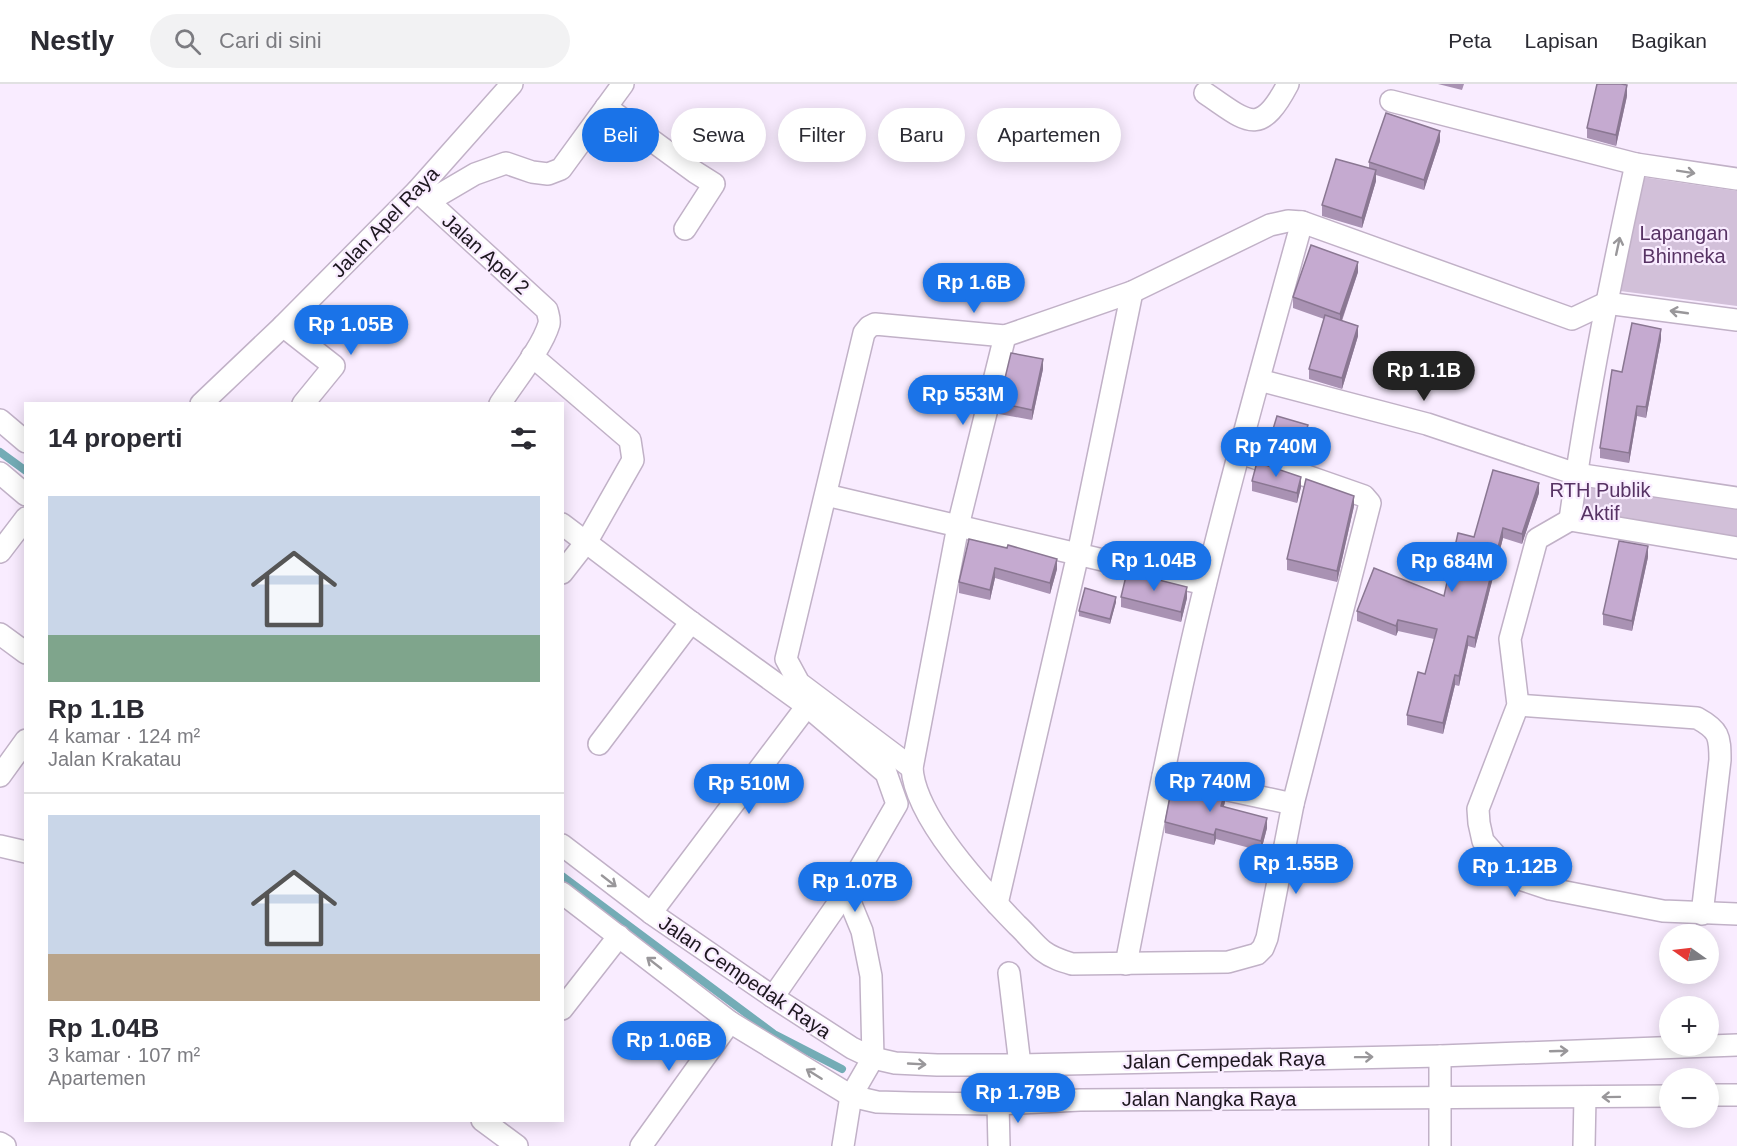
<!DOCTYPE html>
<html lang="id">
<meta charset="utf-8">
<style>
:root{--surface:#fff;--page:#f2f2f3;--text:#2b2b33;--muted:#7c7c81;--line:#e1e1e2;--accent:#1a73e8}
body{margin:0;font-family:Arial,sans-serif;background:var(--page);color:var(--text);height:100vh;display:flex;flex-direction:column;font-size:22px;white-space:nowrap}
*{box-sizing:border-box;margin:0}
p{font-size:20px;color:var(--muted)}
.icon{flex:none;width:33px;height:33px;fill:none;stroke:currentColor;stroke-width:2;stroke-linecap:round;stroke-linejoin:round}
.map{position:relative;flex:1;overflow:hidden}
.details{position:absolute;left:24px;top:318px;width:540px;height:720px;display:flex;flex-direction:column;background:var(--surface);border-radius:0px;box-shadow:0 3px 15px #0003}
.details>*{flex:none}
.banner{position:absolute;left:582px;top:24px;width:570px;height:54px;display:flex;gap:12px}
.needle{width:39px;rotate:284deg}
.fabs{position:absolute;left:1659px;top:840px;display:grid;gap:12px}
.fabs a{display:grid;place-items:center;width:60px;height:60px;border-radius:50%;background:var(--surface);box-shadow:0 3px 15px #0003;font-size:30px}
.price{position:absolute;translate:-50% -51px;padding:0 14px;border-radius:21px;background:var(--accent);color:#fff;font-size:20px;line-height:39px;filter:drop-shadow(0 2px 3px #0008)}
.price::after{content:'';position:absolute;left:50%;top:36px;width:18px;height:14px;margin-left:-9px;background:inherit;clip-path:polygon(0 0,100% 0,50% 100%)}
.price.selected{background:#222;color:#fff}
ul{padding:0;list-style:none}
li{display:grid;align-content:center;gap:12px;height:318px;padding:0 24px}
li+li{border-top:2px solid var(--line)}
li span{display:grid;place-items:center;height:186px;border-radius:0px;color:#555}
li>.icon{margin-inline-start:auto}
span .icon{width:108px;height:108px;fill:#fffc;stroke-width:1}
li b{font-size:26px}
h2{display:flex;justify-content:space-between;align-items:center;height:72px;padding:0 24px;font-size:26px}
.chip{padding:0 21px;border-radius:27px;background:var(--surface);box-shadow:0 3px 15px #0003;font-size:21px;line-height:54px}
.chip.selected{background:var(--accent);color:#fff}
header{display:flex;align-items:center;gap:36px;box-sizing:border-box;height:84px;padding:0 30px;background:var(--surface);border-bottom:2px solid var(--line)}
header strong{font-size:28px}
nav{display:flex;gap:33px;margin-inline-start:auto;font-size:21px}
.search{width:420px;height:54px;background:var(--page);display:flex;align-items:center;gap:15px;box-sizing:border-box;padding:0 21px;border-radius:33px;color:var(--muted);font-size:22px}
.map>svg:first-child{display:block}
.green{fill:#d2c0d9}
.lines{fill:none;stroke-linecap:round;stroke-linejoin:round}
.stream{stroke:#74acb6;stroke-width:8}
.minor-casing{stroke:#c1b1c7;stroke-width:24}
.minor{stroke:#fff;stroke-width:21}
.wall{fill:#a992b3}
.shaded-wall{fill:#8a7792}
.building{fill:#c5aad0;stroke:#8a7792;stroke-width:1.5}
.oneway{stroke:#99979a}
.labels{text-anchor:middle;dominant-baseline:central;stroke-width:4.5;stroke-linejoin:round;paint-order:stroke}
.street-label{font-size:20px;fill:#1d171f;stroke:#f9ecff}
.park-label{font-size:20px;fill:#573364;stroke:#f9ecff}
</style>
<header>
<strong>Nestly</strong>
<div class="search"><svg class="icon" aria-label="search" viewBox="0 0 24 24"><circle cx="10" cy="10" r="6"/><path d="M15 15l6 6"/></svg>Cari di sini</div>
<nav><a>Peta</a><a>Lapisan</a><a>Bagikan</a></nav>
</header>
<div class="map">
<svg width="1737" height="1062" viewBox="0 0 1737 1062">
<rect width="100%" height="100%" fill="#f9ecff"/>
<g class="green">
<path d="M1642 93 1737 107V222L1620 207Z"/>
<path d="M1573 389 1737 418V464L1570 436Z"/>
</g>
<g class="lines">
<g class="stream">
<path d="M0 368 26 387"/>
<path d="M562 792 774 950 842 985"/>
</g>
<g class="minor-casing">
<g id="minor">
<path d="M1205 9C1247 37 1259 55 1288 0"/>
<path d="M1391 17 1636 80 1737 95"/>
<path d="M606 23 695 88 714 100 685 145"/>
<path d="M417 107 547 226C548 231 550 235 549 240 542 264 514 298 500 320"/>
<path d="M429 117 475 90 506 79 532 88 548 90 561 85 623 0"/>
<path d="M283 242 334 282 303 320"/>
<path d="M1005 252 958 442 912 684C915 734 983 806 1017 841 1026 849 1034 860 1043 867 1052 874 1062 877 1072 880L1228 878 1257 870 1263 864 1267 854 1293 720 1370 419 1364 412 1238 368"/>
<path d="M532 272 630 356 633 376 587 457 562 489"/>
<path d="M1259 296 1427 340 1576 390 1737 414"/>
<path d="M201 320 283 242 417 107 512 0"/>
<path d="M0 336 26 358"/>
<path d="M0 389 26 411"/>
<path d="M826 411 1205 500"/>
<path d="M1570 436 1537 455 1510 555 1518 621 1478 725 1479 739 1483 757 1504 781 1523 796 1550 805 1663 827 1737 830"/>
<path d="M1570 436C1586 316 1610 198 1636 80"/>
<path d="M1570 436 1737 464"/>
<path d="M562 440 691 538 807 622 886 689 897 720 846 808 773 913"/>
<path d="M0 468 26 434"/>
<path d="M0 550 26 569"/>
<path d="M1518 621 1697 634C1719 646 1720 652 1720 676L1702 830"/>
<path d="M599 660 691 538"/>
<path d="M912 684 799 599 786 575 864 249 869 243 875 240 1005 252 1132 208 1270 141 1288 137 1302 138 1572 235 1606 219 1737 236"/>
<path d="M0 692 26 656"/>
<path d="M1163 692 1293 720"/>
<path d="M562 761 651 829 773 913 852 964 873 974 895 979 937 981H1020L1440 972 1737 961"/>
<path d="M0 762 26 768"/>
<path d="M562 809 730 938 851 1012 877 1018 912 1019 998 1020 1080 1016 1670 1012"/>
<path d="M997 820 1078 470 1132 208"/>
<path d="M651 829 807 622"/>
<path d="M1126 880C1151 752 1175 624 1206 498 1235 377 1269 258 1302 138"/>
<path d="M1009 889 1020 981"/>
<path d="M562 925 619 852"/>
<path d="M1440 972V1062"/>
<path d="M1708 1011H1737"/>
<path d="M998 1020 999 1062"/>
<path d="M482 1036 517 1062"/>
<path d="M0 1059 5 1062"/>
<path d="M641 1062 730 938"/>
<path d="M843 1062 851 1012 873 974 871 892 862 847 846 808"/>
<path d="M1584 1062 1585 1013"/>
</g>
</g>
<use href="#minor" class="minor"/>
</g>
<g class="wall">
<path d="M1438 0H1464L1462 6Z"/>
<path d="M1627 12 1616 62 1587 54V44Z"/>
<path d="M1440 57 1424 106 1376 91V97L1362 144 1322 132V121L1369 85V78Z"/>
<path d="M1358 188 1342 237 1358 252 1342 305 1309 295V285L1324 235 1293 224V213Z"/>
<path d="M1661 255 1646 334 1637 332 1629 379 1600 374V364L1622 288Z"/>
<path d="M1043 285 1032 336 999 330V319Z"/>
<path d="M1308 351 1300 376 1270 366V355Z"/>
<path d="M1252 397 1301 403 1297 419 1252 407Z"/>
<path d="M1539 409 1522 460 1503 454 1475 564 1468 562 1459 602 1455 601 1443 650 1407 641V631L1425 590 1434 555 1398 547 1396 552 1357 537V527L1444 512 1474 453Z"/>
<path d="M1354 422 1337 498 1287 486V475Z"/>
<path d="M969 455 1057 485 1050 510 995 494 990 516 959 509V498Z"/>
<path d="M1648 473 1632 547 1603 541V530Z"/>
<path d="M1121 513 1187 514 1181 538 1121 523Z"/>
<path d="M1116 518 1110 540 1079 532V527Z"/>
<path d="M1225 718 1224 722 1267 744 1261 767 1216 755 1214 761 1165 749V738Z"/>
</g>
<g class="shaded-wall">
<path d="M1627 1V12L1616 62V51Z"/>
<path d="M1440 47V57L1424 106V96Z"/>
<path d="M1376 86V97L1362 144V134Z"/>
<path d="M1358 178V188L1340 241V230Z"/>
<path d="M1358 242V252L1342 305V294Z"/>
<path d="M1661 245V255L1646 334V323Z"/>
<path d="M1043 275V285L1032 336V326Z"/>
<path d="M1637 322V332L1629 379V369Z"/>
<path d="M1308 341V351L1300 376V366Z"/>
<path d="M1301 393V403L1297 419V409Z"/>
<path d="M1539 399V409L1522 460V450Z"/>
<path d="M1354 412V422L1337 498V487Z"/>
<path d="M1503 444V454L1475 564V554Z"/>
<path d="M1648 462V473L1632 547V537Z"/>
<path d="M1057 475V485L1050 510V499Z"/>
<path d="M995 484V494L990 516V506Z"/>
<path d="M1187 503V514L1181 538V528Z"/>
<path d="M1116 513V518L1110 540V535Z"/>
<path d="M1398 536V547L1396 552V542Z"/>
<path d="M1468 552V562L1459 602V592Z"/>
<path d="M1455 591V601L1443 650V639Z"/>
<path d="M1225 708V718L1221 732V722Z"/>
<path d="M1267 734V744L1261 767V757Z"/>
<path d="M1216 745V755L1214 761V751Z"/>
</g>
<g class="building">
<path d="M1597 0H1621L1627 1 1616 51 1587 44Z"/>
<path d="M1386 29 1440 47 1424 96 1369 78Z"/>
<path d="M1336 75 1376 86 1362 134 1322 121Z"/>
<path d="M1311 161 1358 178 1340 230 1293 213Z"/>
<path d="M1325 231 1358 242 1342 294 1309 285Z"/>
<path d="M1632 239 1661 245 1646 323 1637 322 1629 369 1600 364 1612 286 1622 288Z"/>
<path d="M1011 269 1043 275 1032 326 999 319Z"/>
<path d="M1277 332 1308 341 1300 366 1270 355Z"/>
<path d="M1257 378 1301 393 1297 409 1252 397Z"/>
<path d="M1493 386 1539 399 1522 450 1503 444 1475 554 1468 552 1459 592 1455 591 1443 639 1407 631 1418 588 1425 590 1437 545 1398 536 1396 542 1357 527 1374 484 1444 512 1458 449 1474 453Z"/>
<path d="M1306 395 1354 412 1337 487 1287 475Z"/>
<path d="M969 455 1007 464 1008 461 1057 475 1050 499 995 484 990 506 959 498Z"/>
<path d="M1619 457 1648 462 1632 537 1603 530Z"/>
<path d="M1127 488 1187 503 1181 528 1121 513Z"/>
<path d="M1085 504 1116 513 1110 535 1079 527Z"/>
<path d="M1173 697 1225 708 1221 722 1267 734 1261 757 1216 745 1214 751 1165 738Z"/>
</g>
<defs><path id="oneway-shaft" d="M-6 0H5M1.5-3L5.5 0L1.5 3" fill="none" stroke-width="1.6" stroke-linecap="round" stroke-linejoin="round" transform="scale(1.5)"/></defs>
<g class="oneway">
<use href="#oneway-shaft" transform="translate(1686 88) rotate(9)"/>
<use href="#oneway-shaft" transform="translate(1618 162) rotate(-78)"/>
<use href="#oneway-shaft" transform="translate(1679 228) rotate(-172)"/>
<use href="#oneway-shaft" transform="translate(609 797) rotate(38)"/>
<use href="#oneway-shaft" transform="translate(654 879) rotate(-142)"/>
<use href="#oneway-shaft" transform="translate(1559 967) rotate(-2)"/>
<use href="#oneway-shaft" transform="translate(1364 973) rotate(-1)"/>
<use href="#oneway-shaft" transform="translate(917 980) rotate(3)"/>
<use href="#oneway-shaft" transform="translate(814 990) rotate(-148)"/>
<use href="#oneway-shaft" transform="translate(1611 1013) rotate(179)"/>
</g>
<g class="labels">
<g class="street-label">
<text transform="translate(385 138) rotate(-46)">Jalan Apel Raya</text>
<text transform="translate(486 170) rotate(42)">Jalan Apel 2</text>
<text transform="translate(745 893) rotate(34)">Jalan Cempedak Raya</text>
<text transform="translate(1224 976) rotate(-1)">Jalan Cempedak Raya</text>
<text x="1209" y="1015">Jalan Nangka Raya</text>
</g>
<g class="park-label">
<text x="1684" y="149">Lapangan<tspan x="1684" dy="23">Bhinneka</tspan></text>
<text x="1600" y="406">RTH Publik<tspan x="1600" dy="23">Aktif</tspan></text>
</g>
</g>
</svg>
<div class="fabs">
<a><svg class="needle" viewBox="-14 -14 28 28"><path d="M0-13l5 13h-10z" fill="#e53935"/><path d="M0 13l5-13h-10z" fill="#7c7c81"/></svg></a>
<a>+</a>
<a>−</a>
</div>
<b class="price" style="left:974px;top:230px">Rp 1.6B</b>
<b class="price" style="left:351px;top:272px">Rp 1.05B</b>
<b class="price selected" style="left:1424px;top:318px">Rp 1.1B</b>
<b class="price" style="left:963px;top:342px">Rp 553M</b>
<b class="price" style="left:1276px;top:394px">Rp 740M</b>
<b class="price" style="left:1154px;top:508px">Rp 1.04B</b>
<b class="price" style="left:1452px;top:509px">Rp 684M</b>
<b class="price" style="left:1210px;top:729px">Rp 740M</b>
<b class="price" style="left:749px;top:731px">Rp 510M</b>
<b class="price" style="left:1296px;top:811px">Rp 1.55B</b>
<b class="price" style="left:1515px;top:814px">Rp 1.12B</b>
<b class="price" style="left:855px;top:829px">Rp 1.07B</b>
<b class="price" style="left:669px;top:988px">Rp 1.06B</b>
<b class="price" style="left:1018px;top:1040px">Rp 1.79B</b>
<div class="banner">
<a class="chip selected">Beli</a>
<a class="chip">Sewa</a>
<a class="chip">Filter</a>
<a class="chip">Baru</a>
<a class="chip">Apartemen</a>
</div>
<section class="details">
<h2>14 properti<svg class="icon" aria-label="filters" viewBox="0 0 24 24"><path d="M4 7h16M4 17h16"/><circle cx="9" cy="7" r="2"/><circle cx="15" cy="17" r="2"/></svg></h2>
<ul>
<li><span style="background:linear-gradient(#c9d6e8 75%,#7fa58c 0)"><svg class="icon" aria-label="home" viewBox="0 0 24 24"><path d="M3 11l9-7 9 7M6 9v11h12V9"/></svg></span><div><b>Rp 1.1B</b><p>4 kamar · 124 m²</p><p>Jalan Krakatau</p></div></li>
<li><span style="background:linear-gradient(#c9d6e8 75%,#b9a48a 0)"><svg class="icon" aria-label="home" viewBox="0 0 24 24"><path d="M3 11l9-7 9 7M6 9v11h12V9"/></svg></span><div><b>Rp 1.04B</b><p>3 kamar · 107 m²</p><p>Apartemen</p></div></li>
</ul>
</section>
</div>
